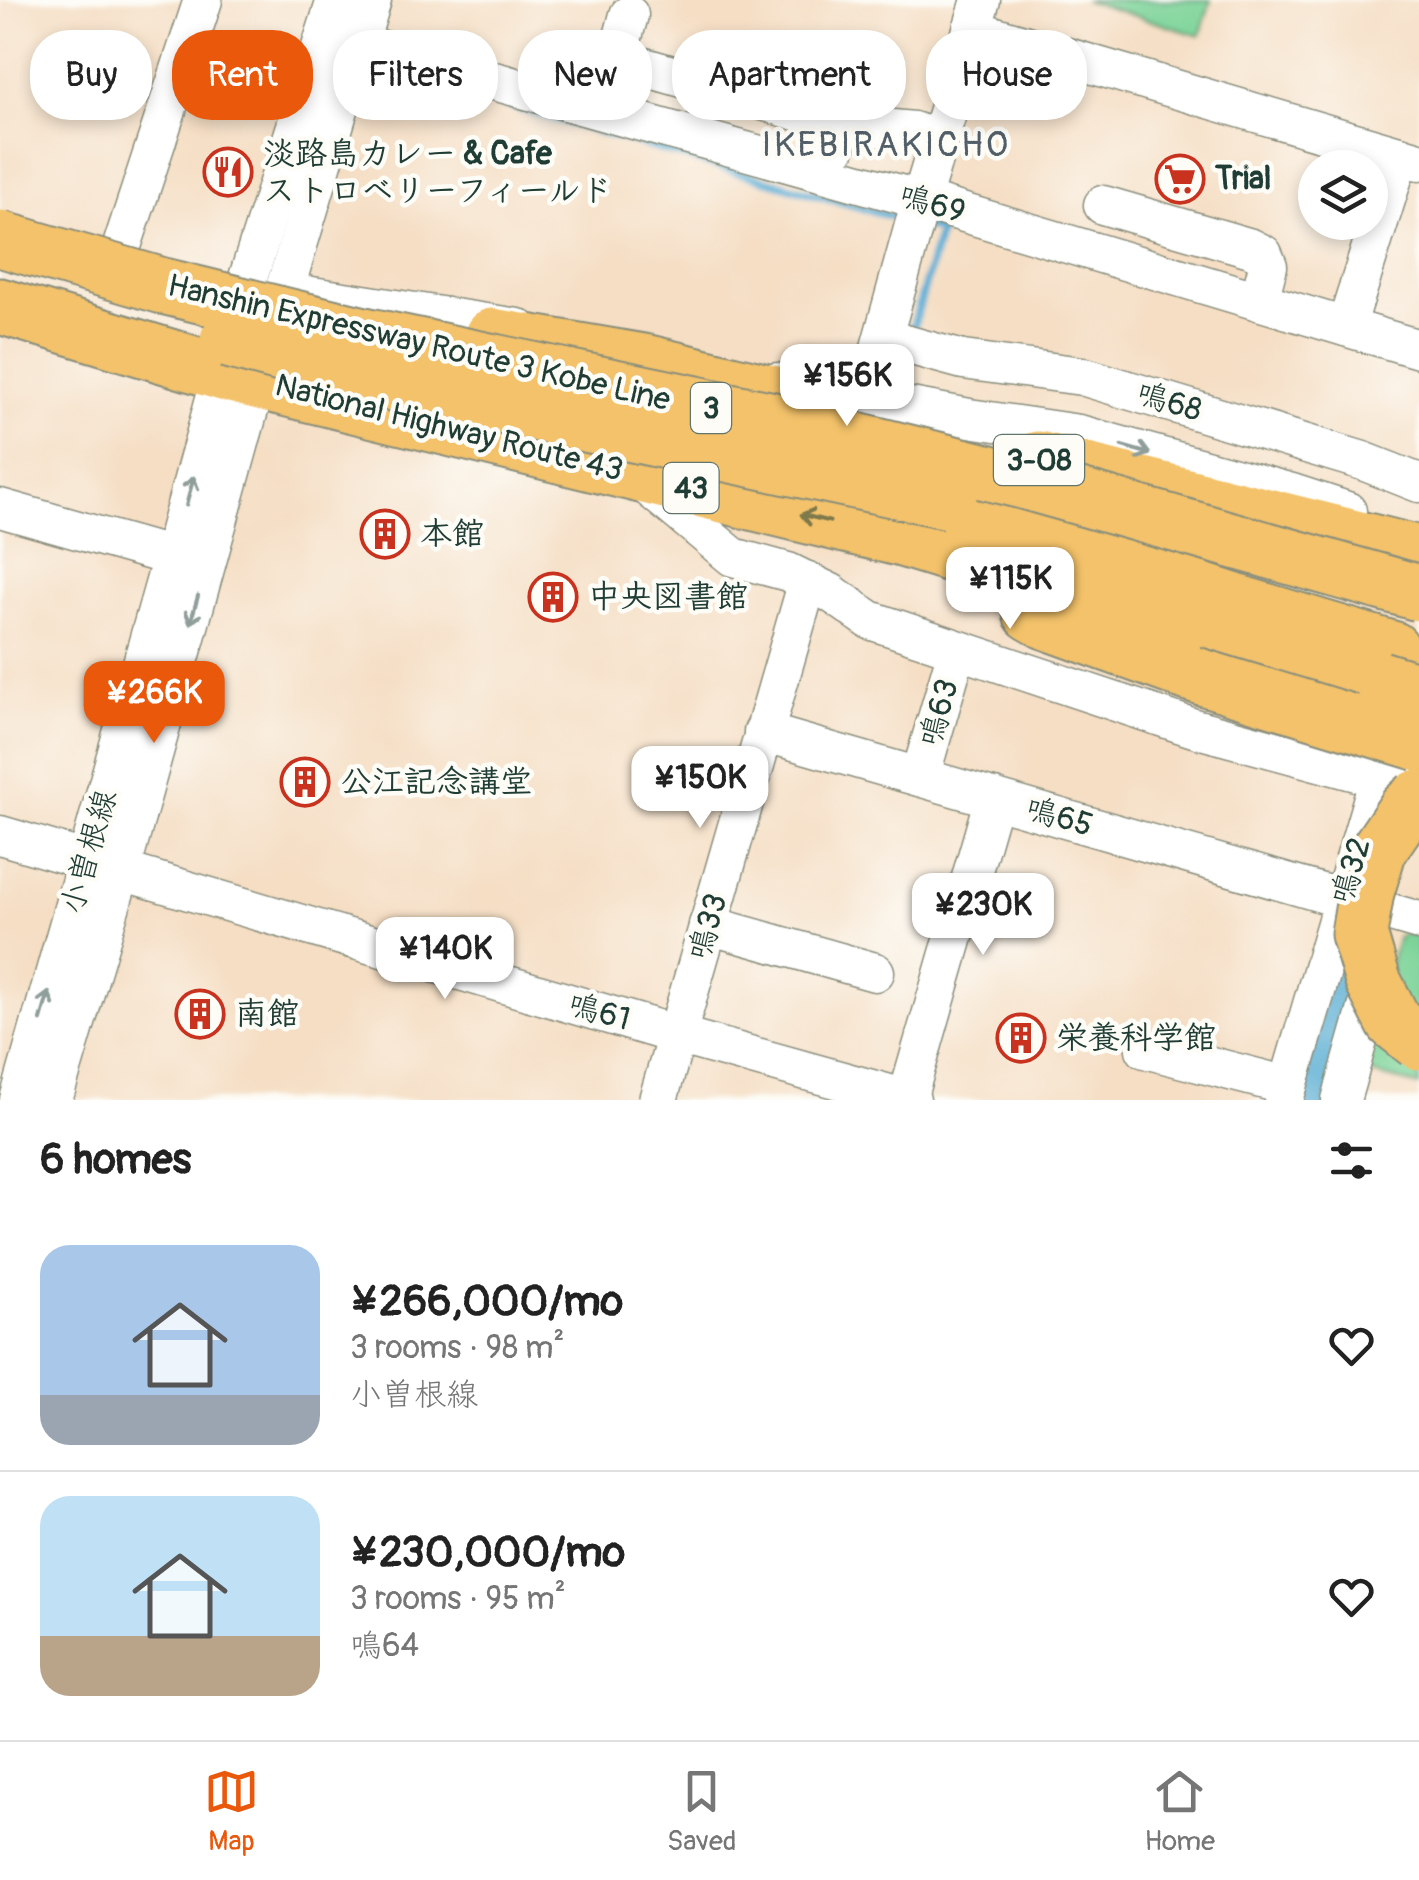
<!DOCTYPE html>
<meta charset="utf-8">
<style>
:root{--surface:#fff;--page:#f6f6f6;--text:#222;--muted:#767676;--line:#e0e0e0;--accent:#ea580c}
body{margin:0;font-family:Pangolin,"Klee One",sans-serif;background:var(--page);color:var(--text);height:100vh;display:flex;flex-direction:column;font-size:38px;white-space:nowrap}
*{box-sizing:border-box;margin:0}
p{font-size:32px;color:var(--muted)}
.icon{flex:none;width:55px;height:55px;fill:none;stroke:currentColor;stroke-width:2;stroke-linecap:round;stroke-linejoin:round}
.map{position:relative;height:1100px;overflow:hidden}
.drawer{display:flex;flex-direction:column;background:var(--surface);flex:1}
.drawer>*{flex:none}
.guide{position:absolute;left:30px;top:30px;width:1360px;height:90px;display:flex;gap:20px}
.fabs{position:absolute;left:1298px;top:150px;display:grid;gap:20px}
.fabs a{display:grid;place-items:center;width:90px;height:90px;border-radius:50%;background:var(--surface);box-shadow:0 5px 15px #0003;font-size:50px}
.price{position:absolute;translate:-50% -85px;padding:0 22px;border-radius:20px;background:#fff;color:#222;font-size:32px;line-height:65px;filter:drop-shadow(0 2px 5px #0008)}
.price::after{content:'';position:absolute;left:50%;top:60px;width:30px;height:22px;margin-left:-15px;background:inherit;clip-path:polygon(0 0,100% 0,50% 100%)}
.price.current{background:var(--accent);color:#fff}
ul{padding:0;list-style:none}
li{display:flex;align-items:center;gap:30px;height:250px;padding:0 40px}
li+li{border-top:2px solid var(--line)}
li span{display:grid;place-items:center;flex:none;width:280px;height:200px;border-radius:30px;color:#555}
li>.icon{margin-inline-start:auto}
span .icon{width:120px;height:120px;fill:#fffc;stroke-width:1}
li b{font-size:42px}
h2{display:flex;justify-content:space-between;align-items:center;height:120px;padding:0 40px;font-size:42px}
.pill{padding:0 35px;border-radius:40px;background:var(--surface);box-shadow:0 5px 15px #0003;font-size:35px;line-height:90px}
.pill.current{background:var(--accent);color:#fff}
.dock{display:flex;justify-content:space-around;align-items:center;height:140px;border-top:2px solid var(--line);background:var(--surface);font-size:28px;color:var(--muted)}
.dock a{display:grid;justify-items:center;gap:5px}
.dock .current{color:var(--accent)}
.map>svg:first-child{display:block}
.green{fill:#7bd398;stroke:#4d8866;stroke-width:2.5}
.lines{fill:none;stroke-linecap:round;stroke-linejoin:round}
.stream{stroke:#57acd3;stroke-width:8}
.river{stroke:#57acd3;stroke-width:45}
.minor-casing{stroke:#8a8e7c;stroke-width:41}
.highway-casing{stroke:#8a8e7c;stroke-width:59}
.minor{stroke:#fff;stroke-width:38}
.highway{stroke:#f3c26a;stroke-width:55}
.highway-bridge-casing{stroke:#8a8e7c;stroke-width:59;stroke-linecap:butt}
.highway-bridge{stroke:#f3c26a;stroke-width:55}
.oneway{stroke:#8f9e9a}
.oneway2{stroke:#7e794c}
.labels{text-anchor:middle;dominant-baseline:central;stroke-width:9;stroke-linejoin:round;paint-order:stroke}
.shield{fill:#fdfcf7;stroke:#62766e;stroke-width:2.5}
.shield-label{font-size:30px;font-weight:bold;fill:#1f3d34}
.poi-label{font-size:32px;font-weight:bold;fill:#1f3d34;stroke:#fdfcf7;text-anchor:start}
.street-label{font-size:32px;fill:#1f3d34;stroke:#fdfcf7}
.neighbourhood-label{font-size:35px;letter-spacing:2.5px;fill:#525f69;stroke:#fdfcf7}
</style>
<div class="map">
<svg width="1419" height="1100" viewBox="0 0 1419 1100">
<rect width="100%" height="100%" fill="#fdfcf7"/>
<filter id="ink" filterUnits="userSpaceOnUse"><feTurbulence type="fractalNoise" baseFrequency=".01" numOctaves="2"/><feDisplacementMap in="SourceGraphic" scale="20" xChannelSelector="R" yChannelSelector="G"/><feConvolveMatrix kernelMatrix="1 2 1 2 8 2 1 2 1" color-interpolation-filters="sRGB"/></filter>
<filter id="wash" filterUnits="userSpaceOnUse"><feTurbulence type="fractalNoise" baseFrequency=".0048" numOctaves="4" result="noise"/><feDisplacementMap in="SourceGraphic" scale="40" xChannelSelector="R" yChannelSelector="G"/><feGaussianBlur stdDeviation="2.25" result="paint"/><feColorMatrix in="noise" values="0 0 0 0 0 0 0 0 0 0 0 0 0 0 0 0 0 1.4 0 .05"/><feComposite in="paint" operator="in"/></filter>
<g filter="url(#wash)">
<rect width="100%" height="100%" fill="#f5dec4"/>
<g class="green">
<path d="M1084 0H1211L1200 36Z"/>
<path d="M1406 933 1419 937V1086L1358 1070 1398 937Z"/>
</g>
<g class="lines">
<g class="stream">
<path d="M399 74 904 220"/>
<path d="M911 334 940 231 927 227"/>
</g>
<path class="river" d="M1317 1100 1359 957"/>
</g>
</g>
<g filter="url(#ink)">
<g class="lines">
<g class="minor-casing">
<g id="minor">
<path d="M629 15 618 55 620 60 842 124"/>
<path d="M972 29 1419 161"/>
<path d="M336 37 921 200 1419 349"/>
<path d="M836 148 842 124 913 131 939 140"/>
<path d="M1103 205 1251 248 1263 254 1268 266 1259 301"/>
<path d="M121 249 203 0"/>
<path d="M286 292 518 328"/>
<path d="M1346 327 1400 155"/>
<path d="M883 338 963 360 1082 376 1363 461 1419 483"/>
<path d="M777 382 969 418 1079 434 1292 493 1347 511"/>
<path d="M866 398 921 200 981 0"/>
<path d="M640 480 733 557 788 572 831 593 870 620 1194 728 1419 789"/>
<path d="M0 508 194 563"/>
<path d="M763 732 1419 921"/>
<path d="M920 777 957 650"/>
<path d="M0 835 677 1035 911 1100"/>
<path d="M708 925 875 972"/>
<path d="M1145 1049 1288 1086"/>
<path d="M907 1099 994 798"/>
<path d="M19 1100 172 557 247 281 336 0"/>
<path d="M53 1100 121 871 257 381 372 0"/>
<path d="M658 1100 808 581"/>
<path d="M1284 1100 1385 757"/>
<path d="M1341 1100 1377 974"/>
</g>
</g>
<g class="highway-casing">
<g id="highway">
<path d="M0 306 223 373 899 538 1103 601 1223 635"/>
<path d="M492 336 644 362 800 400"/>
<path d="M1038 459 1419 554"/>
<path d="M901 493 1235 602 1392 649"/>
<path d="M1031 613 1045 621 1192 674"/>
<path d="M1183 633 1238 655 1374 700"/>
</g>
</g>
<use href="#minor" class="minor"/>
<use href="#highway" class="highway"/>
<g class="highway-bridge-casing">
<g id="highway-bridge">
<path d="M0 239 163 286 364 335 783 422 1023 481 1419 593"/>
<path d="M228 340 373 379 949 501"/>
<path d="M1192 674 1419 743"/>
<path d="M1380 679 1419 691"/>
<path d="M1419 797 1406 809 1379 849 1366 892 1359 934 1373 981 1394 1022 1419 1042"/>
</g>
</g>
<use href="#highway-bridge" class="highway-bridge"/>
</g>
<defs><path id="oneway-shaft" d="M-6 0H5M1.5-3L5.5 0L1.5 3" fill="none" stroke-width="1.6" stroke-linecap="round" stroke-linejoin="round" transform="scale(2.5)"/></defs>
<g class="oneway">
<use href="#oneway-shaft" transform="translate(1136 450) rotate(16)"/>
<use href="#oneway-shaft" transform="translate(190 491) rotate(-75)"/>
<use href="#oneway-shaft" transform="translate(194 610) rotate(106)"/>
<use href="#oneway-shaft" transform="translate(45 1006) rotate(-74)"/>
</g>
<use class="oneway2" href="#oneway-shaft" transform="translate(815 518) rotate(-166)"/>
</g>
<defs>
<g id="restaurant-ring" transform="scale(2.5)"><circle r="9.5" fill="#fdfcf7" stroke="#c8321e" stroke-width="1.5"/><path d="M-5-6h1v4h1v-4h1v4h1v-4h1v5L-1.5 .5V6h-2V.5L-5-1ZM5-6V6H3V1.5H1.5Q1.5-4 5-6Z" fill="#c8321e"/></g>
<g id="supermarket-ring" transform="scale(2.5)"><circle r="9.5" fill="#fdfcf7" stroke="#c8321e" stroke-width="1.5"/><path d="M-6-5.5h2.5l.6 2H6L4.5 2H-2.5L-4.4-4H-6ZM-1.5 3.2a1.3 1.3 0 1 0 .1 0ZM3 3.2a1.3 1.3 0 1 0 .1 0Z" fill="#c8321e"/></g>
<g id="building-ring" transform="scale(2.5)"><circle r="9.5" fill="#fdfcf7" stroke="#c8321e" stroke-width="1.5"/><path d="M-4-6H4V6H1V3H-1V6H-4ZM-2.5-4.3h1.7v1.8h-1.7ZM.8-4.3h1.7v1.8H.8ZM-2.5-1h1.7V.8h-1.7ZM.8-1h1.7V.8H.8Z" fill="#c8321e"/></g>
</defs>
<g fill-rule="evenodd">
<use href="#restaurant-ring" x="228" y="172"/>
<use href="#supermarket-ring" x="1180" y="179"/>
<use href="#building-ring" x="385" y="534"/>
<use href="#building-ring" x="553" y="597"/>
<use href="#building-ring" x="305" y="782"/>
<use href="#building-ring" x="200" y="1014"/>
<use href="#building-ring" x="1021" y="1038"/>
</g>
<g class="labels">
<g class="shield">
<rect x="691" y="383" width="40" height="50" rx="8"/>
<rect x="994" y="435" width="90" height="50" rx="8"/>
<rect x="663.5" y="463" width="55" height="50" rx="8"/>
</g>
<g class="shield-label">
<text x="711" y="408">3</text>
<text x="1039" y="460">3-08</text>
<text x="691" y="488">43</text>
</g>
<g class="poi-label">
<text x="263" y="154">淡路島カレー &amp; Cafe<tspan x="263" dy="37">ストロベリーフィールド</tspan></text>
<text x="1215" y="179">Trial</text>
<text x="420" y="534">本館</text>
<text x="588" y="597">中央図書館</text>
<text x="340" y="782">公江記念講堂</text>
<text x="235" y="1014">南館</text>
<text x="1056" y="1038">栄養科学館</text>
</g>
<g class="street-label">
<text transform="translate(932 204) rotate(16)">鳴69</text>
<text transform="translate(419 343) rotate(13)">Hanshin Expressway Route 3 Kobe Line</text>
<text transform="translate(1169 402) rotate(17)">鳴68</text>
<text transform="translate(449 428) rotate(14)">National Highway Route 43</text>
<text transform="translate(939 713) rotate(-74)">鳴63</text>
<text transform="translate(1059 817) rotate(16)">鳴65</text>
<text transform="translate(89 852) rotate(-74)">小曽根線</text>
<text transform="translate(1351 871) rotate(-73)">鳴32</text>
<text transform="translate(708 927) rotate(-74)">鳴33</text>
<text transform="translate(599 1012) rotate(16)">鳴61</text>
</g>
<g class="neighbourhood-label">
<text x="886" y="145">IKEBIRAKICHO</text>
</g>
</g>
</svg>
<div class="fabs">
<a><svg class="icon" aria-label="layers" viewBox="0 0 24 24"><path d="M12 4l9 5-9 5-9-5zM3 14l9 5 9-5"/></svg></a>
</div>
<b class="price" style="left:847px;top:429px">¥156K</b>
<b class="price" style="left:1010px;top:632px">¥115K</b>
<b class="price current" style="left:154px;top:746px">¥266K</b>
<b class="price" style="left:700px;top:831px">¥150K</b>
<b class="price" style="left:983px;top:958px">¥230K</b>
<b class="price" style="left:445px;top:1002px">¥140K</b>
<div class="guide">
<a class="pill">Buy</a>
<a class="pill current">Rent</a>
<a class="pill">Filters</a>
<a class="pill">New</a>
<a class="pill">Apartment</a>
<a class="pill">House</a>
</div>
</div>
<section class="drawer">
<h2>6 homes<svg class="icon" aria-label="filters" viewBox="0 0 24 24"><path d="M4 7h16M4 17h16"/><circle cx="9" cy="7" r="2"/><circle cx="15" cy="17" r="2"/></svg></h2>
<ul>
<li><span style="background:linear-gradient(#a9c7e8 75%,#9aa5b1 0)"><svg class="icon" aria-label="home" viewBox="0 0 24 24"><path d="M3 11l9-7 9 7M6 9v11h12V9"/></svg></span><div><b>¥266,000/mo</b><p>3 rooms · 98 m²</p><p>小曽根線</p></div><svg class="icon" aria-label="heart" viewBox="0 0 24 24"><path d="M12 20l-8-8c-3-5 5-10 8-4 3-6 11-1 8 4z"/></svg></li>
<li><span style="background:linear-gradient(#bfe0f5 70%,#b9a48a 0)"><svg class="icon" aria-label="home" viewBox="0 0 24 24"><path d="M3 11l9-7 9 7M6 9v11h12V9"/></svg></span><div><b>¥230,000/mo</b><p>3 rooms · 95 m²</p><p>鳴64</p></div><svg class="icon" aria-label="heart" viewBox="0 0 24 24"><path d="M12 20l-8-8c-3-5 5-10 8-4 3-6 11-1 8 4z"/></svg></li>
</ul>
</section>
<nav class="dock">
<a class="current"><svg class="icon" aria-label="map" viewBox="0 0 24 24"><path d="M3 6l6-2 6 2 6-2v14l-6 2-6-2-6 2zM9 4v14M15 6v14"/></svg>Map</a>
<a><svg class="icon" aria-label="saved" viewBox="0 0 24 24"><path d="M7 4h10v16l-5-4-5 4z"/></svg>Saved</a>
<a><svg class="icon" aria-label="home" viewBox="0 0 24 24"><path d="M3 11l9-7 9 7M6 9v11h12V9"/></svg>Home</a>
</nav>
